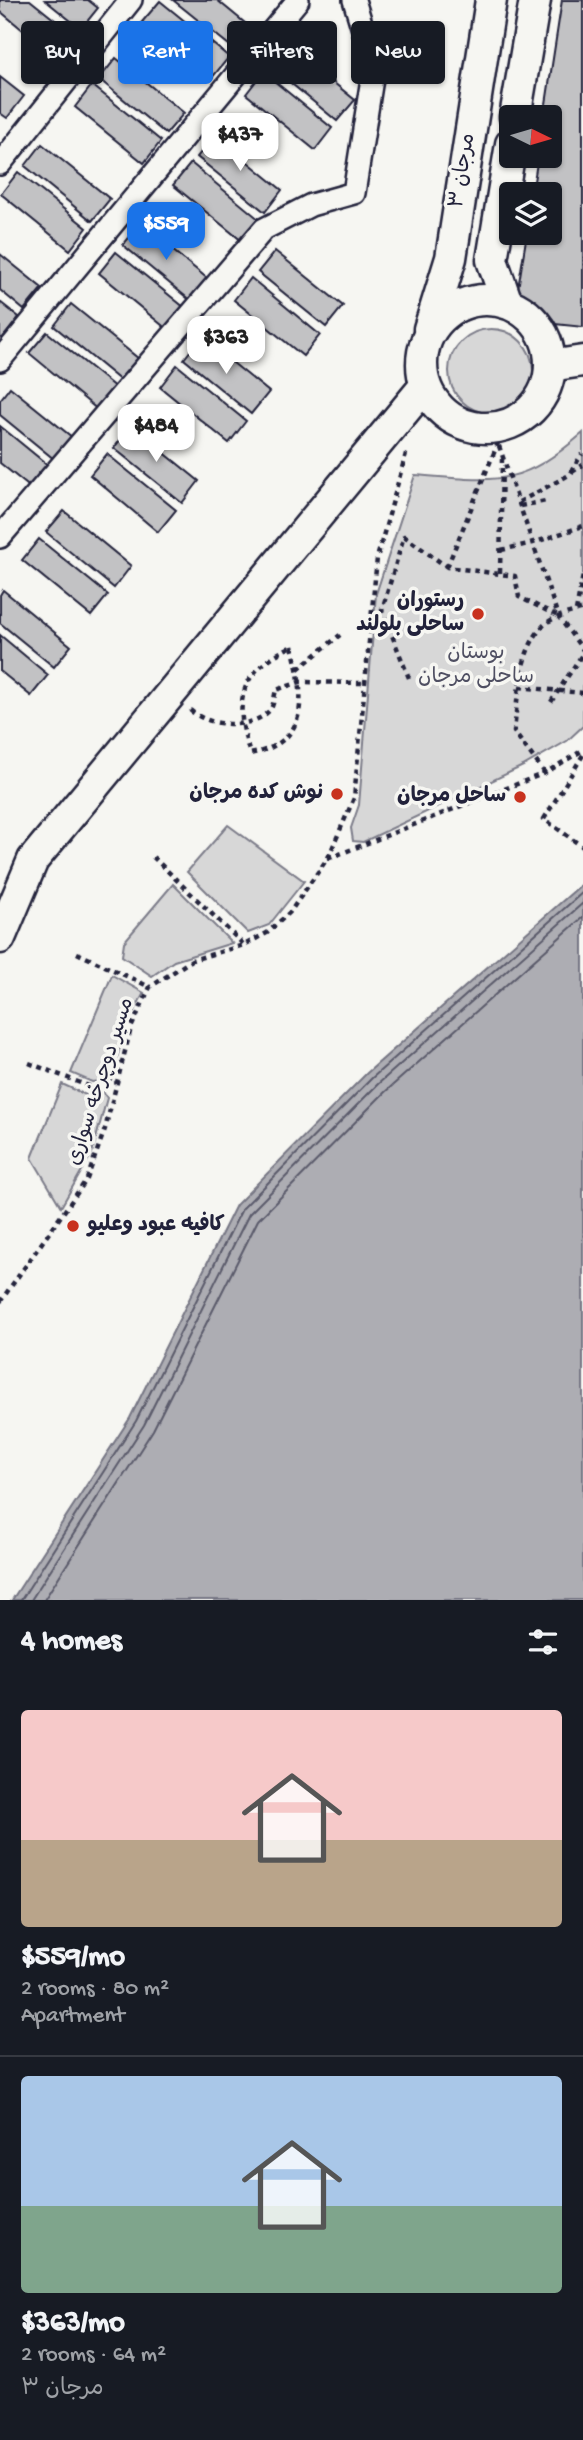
<!DOCTYPE html>
<meta charset="utf-8">
<style>
:root{--surface:#171b24;--page:#20242c;--text:#f1f3f6;--muted:#9ea1a6;--line:#363941;--accent:#1a73e8}
body{margin:0;font-family:"Gochi Hand","Playpen Sans Arabic",sans-serif;background:var(--page);color:var(--text);height:100vh;display:flex;flex-direction:column;font-size:26px;white-space:nowrap}
*{box-sizing:border-box;margin:0}
p{font-size:23px;color:var(--muted)}
.icon{flex:none;width:38px;height:38px;fill:none;stroke:currentColor;stroke-width:2;stroke-linecap:round;stroke-linejoin:round}
.map{position:relative;height:1600px;overflow:hidden}
.panel{display:flex;flex-direction:column;background:var(--surface);flex:1}
.panel>*{flex:none}
.top-card{position:absolute;left:21px;top:21px;width:542px;height:63px;display:flex;gap:14px}
.needle{width:46px;rotate:95deg}
.buttons{position:absolute;left:499px;top:105px;display:grid;gap:14px}
.buttons a{display:grid;place-items:center;width:63px;height:63px;border-radius:7px;background:var(--surface);box-shadow:0 2px 5px #0004;font-size:35px}
.price{position:absolute;translate:-50% -60px;padding:0 16px;border-radius:14px;background:#fff;color:#222;font-size:23px;line-height:46px;filter:drop-shadow(0 2px 4px #0008)}
.price::after{content:'';position:absolute;left:50%;top:42px;width:21px;height:16px;margin-left:-10px;background:inherit;clip-path:polygon(0 0,100% 0,50% 100%)}
.price.selected{background:var(--accent);color:#fff}
ul{padding:0;list-style:none}
li{display:grid;align-content:center;gap:14px;height:371px;padding:0 21px}
li+li{border-top:2px solid var(--line)}
li span{display:grid;place-items:center;height:217px;border-radius:7px;color:#555}
li>.icon{margin-inline-start:auto}
span .icon{width:126px;height:126px;fill:#fffc;stroke-width:1}
li b{font-size:30px}
h2{display:flex;justify-content:space-between;align-items:center;height:84px;padding:0 21px;font-size:30px}
.pill{padding:0 24px;border-radius:7px;background:var(--surface);box-shadow:0 2px 5px #0004;font-size:24px;line-height:63px}
.pill.selected{background:var(--accent);color:#fff}
.map>svg:first-child{display:block}
.green{fill:#d7d7d7;stroke:#7c7c89;stroke-width:2}
.water{fill:#adadb3;stroke:#757583;stroke-width:2}
.lines{fill:none;stroke-linecap:round;stroke-linejoin:round}
.shore{stroke:#5a5a6b;stroke-width:2}
.building{fill:#c2c2c4;stroke:#22223b;stroke-width:2}
.street-casing{stroke:#22223b;stroke-width:26}
.secondary-casing{stroke:#22223b;stroke-width:35}
.path{stroke:#22223b;stroke-width:4.5;stroke-dasharray:5 5;stroke-linecap:butt}
.street{stroke:#f6f6f2;stroke-width:21}
.secondary{stroke:#f6f6f2;stroke-width:30}
.poi-dot{fill:#c8321e;stroke:#f6f6f2;stroke-width:2.5}
.labels{text-anchor:middle;dominant-baseline:central;stroke-width:7;stroke-linejoin:round;paint-order:stroke}
.street-label{font-size:21px;fill:#22223b;stroke:#f6f6f2}
.poi-label{font-size:21px;font-weight:bold;fill:#22223b;stroke:#f6f6f2;text-anchor:end}
.park-label{font-size:21px;fill:#4f4f62;stroke:#f6f6f2}
</style>
<div class="map">
<svg width="583" height="1600" viewBox="0 0 583 1600">
<rect width="100%" height="100%" fill="#f6f6f2"/>
<filter id="ink" filterUnits="userSpaceOnUse"><feTurbulence type="fractalNoise" baseFrequency=".0143" numOctaves="2"/><feDisplacementMap in="SourceGraphic" scale="14" xChannelSelector="R" yChannelSelector="G"/><feConvolveMatrix kernelMatrix="1 2 1 2 8 2 1 2 1" color-interpolation-filters="sRGB"/></filter>
<g filter="url(#ink)">
<g class="green">
<circle cx="491" cy="371" r="42"/>
<path d="M583 433V726L567 741 523 766 363 842 353 841 351 828 359 805 376 594 415 475C496 481 518 489 583 433Z"/>
<path d="M228 825 304 881 269 925 248 933 187 872Z"/>
<path d="M173 884 232 943 174 961 152 976 122 956 124 942Z"/>
<path d="M112 975 144 993 126 1025 111 1080 92 1082 71 1073Z"/>
<path d="M62 1084 88 1096 103 1092 107 1098 92 1153 61 1207 32 1158Z"/>
</g>
<path class="water" d="M583 883V1600H12L130 1418 236 1205 367 1073Z"/>
<g class="lines">
<g class="shore">
<path d="M21 1600 136 1421 242 1209 372 1078 583 892"/>
<path d="M31 1600 144 1425 249 1214 378 1084 583 903"/>
<path d="M44 1600 153 1430 258 1220 385 1092 583 917"/>
</g>
</g>
<g class="building">
<path d="M0 0H30L76 37 58 59 0 11Z"/>
<path d="M45 0H88L98 8 81 29Z"/>
<path d="M173 0H217L251 28 234 49Z"/>
<path d="M562 0H583V327L555 324 516 301 527 233H550V194H532L538 156H550V117H544Z"/>
<path d="M160 1 229 57 211 79 142 22Z"/>
<path d="M287 45 355 100 337 121 270 66Z"/>
<path d="M116 58 184 113 166 134 99 79Z"/>
<path d="M263 72 332 128 315 150 246 94Z"/>
<path d="M0 77 24 96 7 118 0 113Z"/>
<path d="M92 85 161 141 144 163 75 107Z"/>
<path d="M215 135 282 190 265 212 197 157Z"/>
<path d="M42 144 110 199 92 221 25 166Z"/>
<path d="M191 163 260 220 242 241 173 185Z"/>
<path d="M18 172 87 228 70 250 1 194Z"/>
<path d="M140 224 208 279 191 301 123 245Z"/>
<path d="M275 251 343 306 326 327 258 272Z"/>
<path d="M116 252 185 308 168 330 99 273Z"/>
<path d="M0 254 42 288 24 310 0 290Z"/>
<path d="M251 278 320 335 303 356 234 300Z"/>
<path d="M0 302 19 317 2 339 0 337Z"/>
<path d="M71 304 139 359 121 381 54 326Z"/>
<path d="M47 332 116 388 98 410 29 353Z"/>
<path d="M201 337 269 392 251 414 184 359Z"/>
<path d="M177 365 246 421 229 443 160 387Z"/>
<path d="M10 387 78 442 60 464 0 415V400Z"/>
<path d="M0 426 55 471 37 493 0 463Z"/>
<path d="M131 426 199 481 182 503 114 448Z"/>
<path d="M107 454 176 510 158 532 90 475Z"/>
<path d="M64 511 131 566 114 588 46 532Z"/>
<path d="M39 539 108 595 91 616 22 560Z"/>
<path d="M3 590 71 646 54 667 0 623V595Z"/>
<path d="M0 635 48 675 31 696 0 671Z"/>
</g>
<g class="lines">
<g class="street-casing">
<g id="street">
<path d="M0 164 131 0"/>
<path d="M0 360 298 0"/>
<path d="M0 537 264 229 311 205 354 193 374 66 354 0"/>
</g>
</g>
<g class="secondary-casing">
<g id="secondary">
<path d="M515 117 535 0"/>
<circle cx="486" cy="364" r="64"/>
<path d="M507 303 492 260 511 144"/>
<path d="M429 329 451 258 491 0"/>
<path d="M550 366 583 361"/>
<path d="M0 938 33 860 425 386"/>
</g>
</g>
<g class="path">
<path d="M488 429 498 443 558 616 583 650"/>
<path d="M572 472 583 465"/>
<path d="M519 502 569 475 582 454"/>
<path d="M520 506 546 501"/>
<path d="M501 550 533 543 583 526"/>
<path d="M447 567 498 443"/>
<path d="M500 573 502 459"/>
<path d="M576 611 583 575"/>
<path d="M292 646C304 694 312 742 250 754 233 700 239 672 292 646Z"/>
<path d="M298 669 340 635"/>
<path d="M409 678 382 610 404 536 447 567 515 576 519 597 558 616"/>
<path d="M519 687 583 693"/>
<path d="M551 702 583 653"/>
<path d="M190 710C209 727 251 730 269 711 274 706 274 697 276 690L300 682 365 683"/>
<path d="M583 755 544 819 583 847"/>
<path d="M545 773 514 732C518 698 518 653 543 626 553 616 570 613 583 609"/>
<path d="M153 857 244 945"/>
<path d="M328 858 354 798 377 558 407 450"/>
<path d="M77 953 150 987"/>
<path d="M29 1063 91 1087 115 1083"/>
<path d="M0 1302 87 1179 105 1129 131 1028 150 987 192 960 244 945 267 933 290 912 327 859 545 773 583 750"/>
</g>
<use href="#street" class="street"/>
<use href="#secondary" class="secondary"/>
</g>
</g>
<g class="poi-dot">
<circle cx="478" cy="614" r="7"/>
<circle cx="337" cy="794" r="7"/>
<circle cx="520" cy="797" r="7"/>
<circle cx="73" cy="1226" r="7"/>
</g>
<g class="labels">
<g class="street-label">
<text transform="translate(464 171) rotate(-81)">مرجان ۳</text>
<text transform="translate(102 1082) rotate(-72)">مسیر دوچرخه سواری</text>
</g>
<g class="poi-label">
<text x="464" y="602">رستوران<tspan x="464" dy="24">ساحلی بلولند</tspan></text>
<text x="323" y="794">نوش کده مرجان</text>
<text x="506" y="797">ساحل مرجان</text>
<text x="87" y="1226" text-anchor="start">کافیه عبود وعلیو</text>
</g>
<g class="park-label">
<text x="476" y="654">بوستان<tspan x="476" dy="24">ساحلی مرجان</tspan></text>
</g>
</g>
</svg>
<div class="buttons">
<a><svg class="needle" viewBox="-14 -14 28 28"><path d="M0-13l5 13h-10z" fill="#e53935"/><path d="M0 13l5-13h-10z" fill="#9ea1a6"/></svg></a>
<a><svg class="icon" aria-label="layers" viewBox="0 0 24 24"><path d="M12 4l9 5-9 5-9-5zM3 14l9 5 9-5"/></svg></a>
</div>
<b class="price" style="left:240px;top:173px">$437</b>
<b class="price selected" style="left:166px;top:262px">$559</b>
<b class="price" style="left:226px;top:376px">$363</b>
<b class="price" style="left:156px;top:464px">$484</b>
<div class="top-card">
<a class="pill">Buy</a>
<a class="pill selected">Rent</a>
<a class="pill">Filters</a>
<a class="pill">New</a>
</div>
</div>
<section class="panel">
<h2>4 homes<svg class="icon" aria-label="filters" viewBox="0 0 24 24"><path d="M4 7h16M4 17h16"/><circle cx="9" cy="7" r="2"/><circle cx="15" cy="17" r="2"/></svg></h2>
<ul>
<li><span style="background:linear-gradient(#f6c9c9 60%,#b9a48a 0)"><svg class="icon" aria-label="home" viewBox="0 0 24 24"><path d="M3 11l9-7 9 7M6 9v11h12V9"/></svg></span><div><b>$559/mo</b><p>2 rooms · 80 m²</p><p>Apartment</p></div></li>
<li><span style="background:linear-gradient(#a9c7e8 60%,#7fa58c 0)"><svg class="icon" aria-label="home" viewBox="0 0 24 24"><path d="M3 11l9-7 9 7M6 9v11h12V9"/></svg></span><div><b>$363/mo</b><p>2 rooms · 64 m²</p><p>مرجان ۳</p></div></li>
</ul>
</section>
